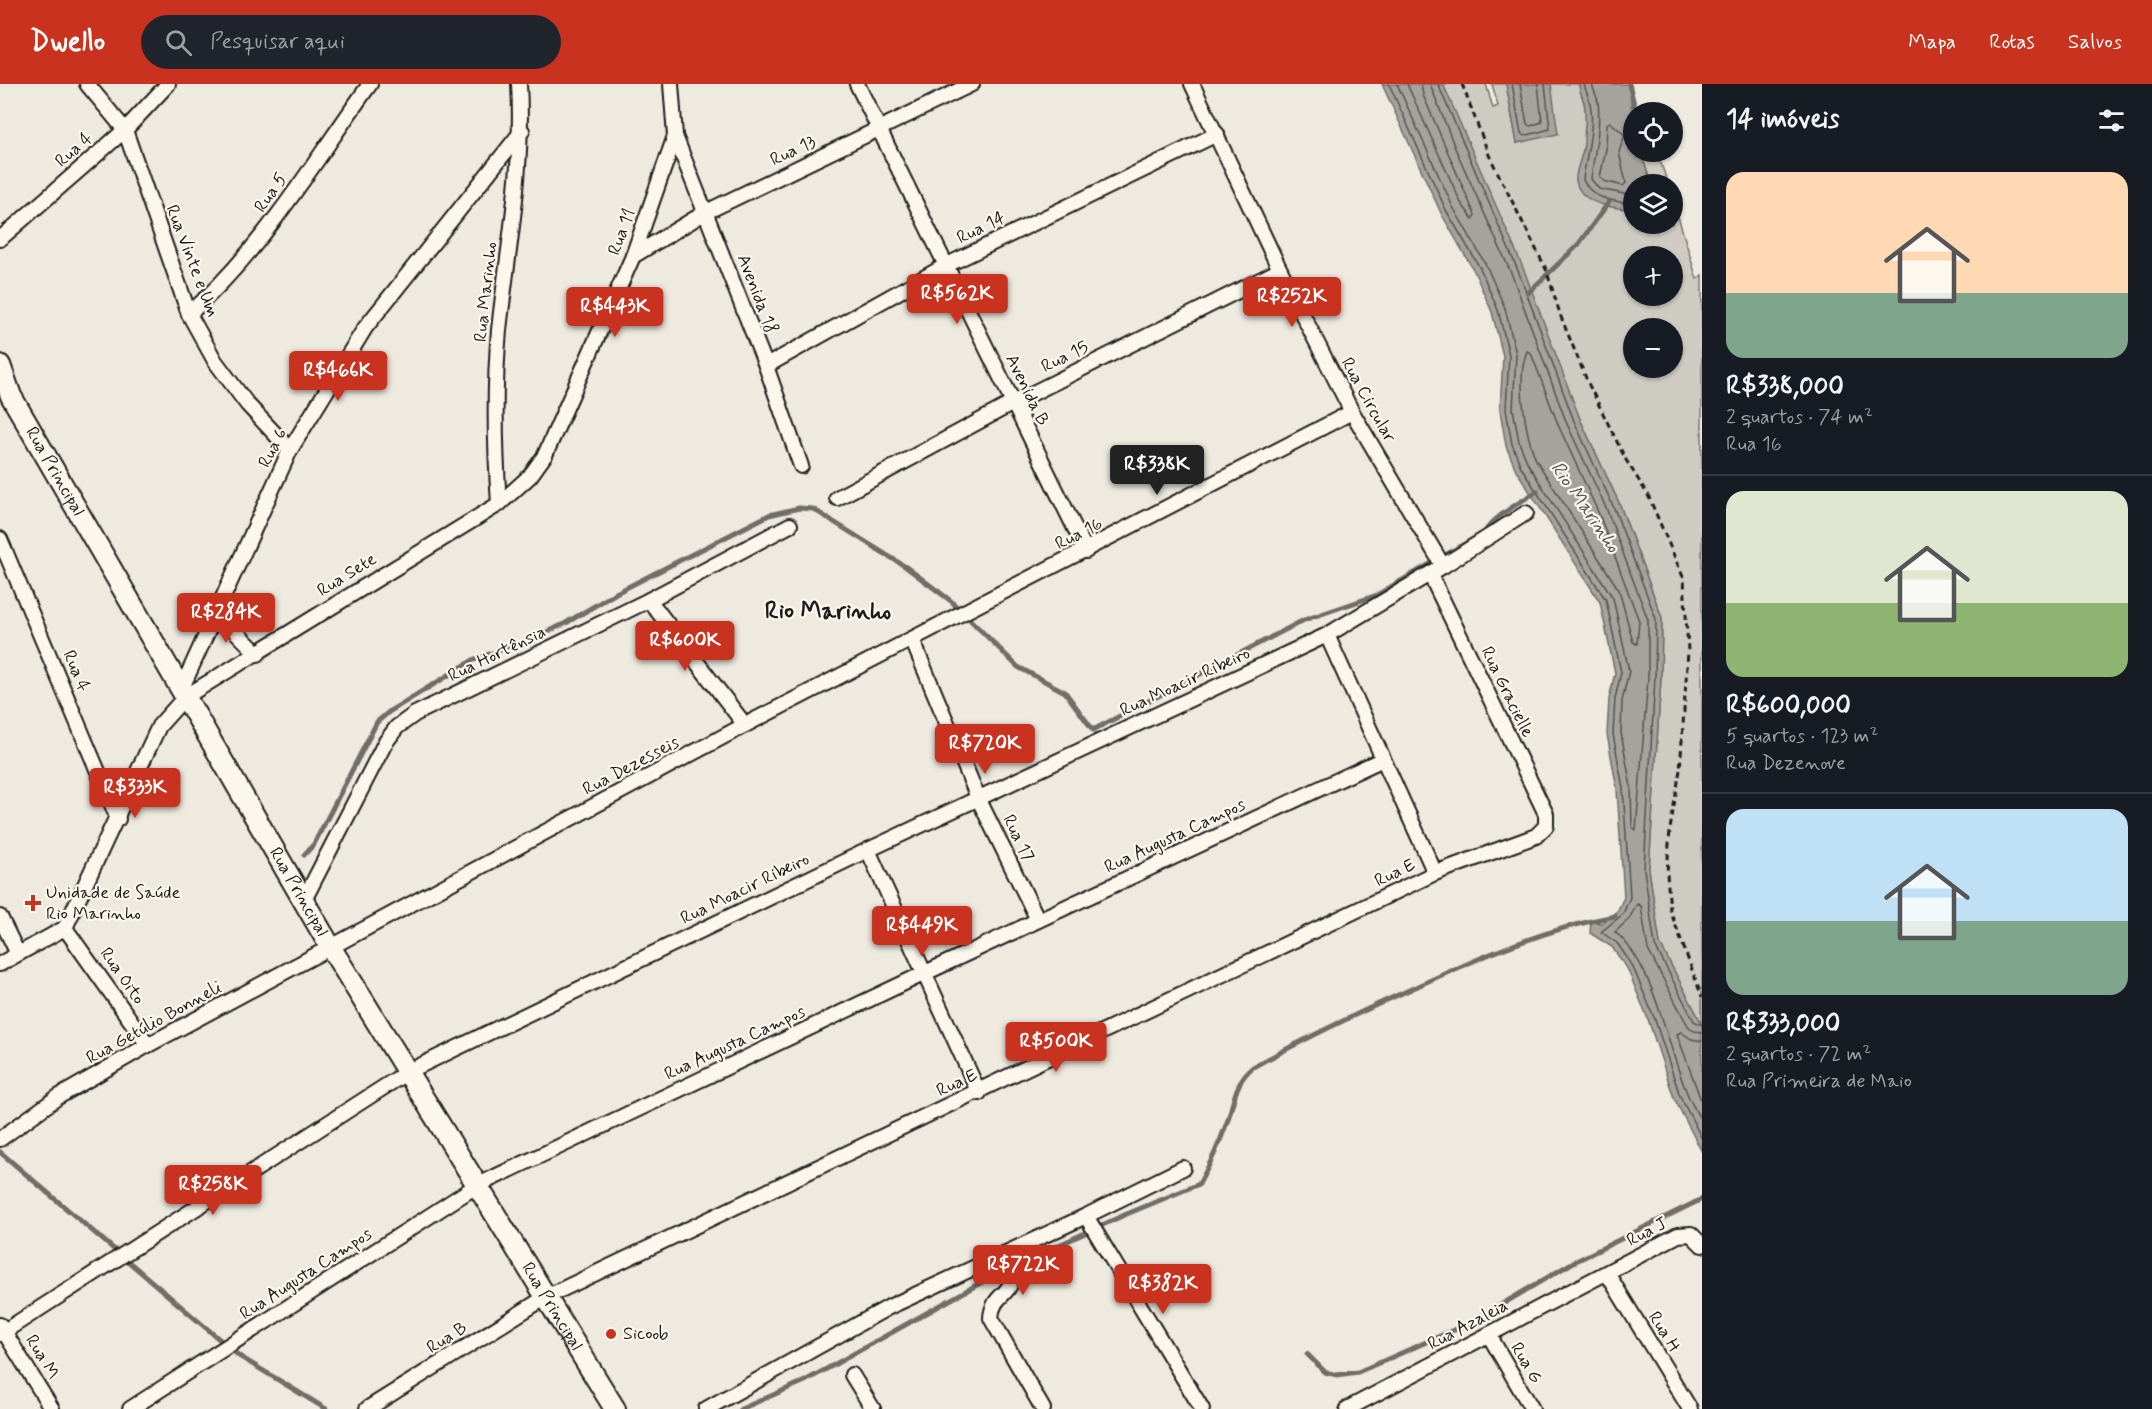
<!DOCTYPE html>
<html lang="pt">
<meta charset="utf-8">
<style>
:root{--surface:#171b24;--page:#20242c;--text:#f1f3f6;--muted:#9ea1a6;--line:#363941;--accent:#c8321e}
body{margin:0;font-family:Mynerve,sans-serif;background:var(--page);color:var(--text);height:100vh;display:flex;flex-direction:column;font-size:22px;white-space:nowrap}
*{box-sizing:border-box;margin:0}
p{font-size:20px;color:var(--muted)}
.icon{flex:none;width:33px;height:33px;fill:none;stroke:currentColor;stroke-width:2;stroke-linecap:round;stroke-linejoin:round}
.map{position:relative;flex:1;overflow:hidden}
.details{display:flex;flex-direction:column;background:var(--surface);width:450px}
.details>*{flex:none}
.tools{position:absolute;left:1623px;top:18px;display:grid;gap:12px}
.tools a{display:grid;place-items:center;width:60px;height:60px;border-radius:50%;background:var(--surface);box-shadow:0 2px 4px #0004;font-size:30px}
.price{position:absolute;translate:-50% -51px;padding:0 14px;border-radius:6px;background:var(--accent);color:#fff;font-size:20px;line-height:39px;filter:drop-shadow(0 2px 3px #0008)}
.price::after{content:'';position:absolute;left:50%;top:36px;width:18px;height:14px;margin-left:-9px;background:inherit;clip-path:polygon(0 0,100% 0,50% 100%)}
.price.current{background:#222;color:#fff}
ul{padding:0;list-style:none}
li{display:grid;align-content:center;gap:12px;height:318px;padding:0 24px}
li+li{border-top:2px solid var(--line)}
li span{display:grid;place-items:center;height:186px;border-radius:18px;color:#555}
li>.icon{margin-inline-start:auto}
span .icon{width:108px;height:108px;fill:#fffc;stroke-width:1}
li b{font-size:26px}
h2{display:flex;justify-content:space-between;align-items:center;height:72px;padding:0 24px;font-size:26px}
header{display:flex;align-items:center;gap:36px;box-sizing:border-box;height:84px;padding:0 30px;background:var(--accent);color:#fff}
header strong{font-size:28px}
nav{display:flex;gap:33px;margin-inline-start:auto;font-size:21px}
.search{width:420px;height:54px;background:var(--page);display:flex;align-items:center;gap:15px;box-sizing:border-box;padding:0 21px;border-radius:33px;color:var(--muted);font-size:22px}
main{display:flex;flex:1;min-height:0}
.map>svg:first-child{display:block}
.green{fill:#ceccc2;stroke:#75746f;stroke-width:1.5;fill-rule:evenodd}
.water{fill:#a6a39d;stroke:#6f6d69;stroke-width:1.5}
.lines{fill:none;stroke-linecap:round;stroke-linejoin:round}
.shore{stroke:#535250;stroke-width:1.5}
.stream{stroke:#6f6d69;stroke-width:5}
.street-casing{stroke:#1c1c1c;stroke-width:18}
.secondary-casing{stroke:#1c1c1c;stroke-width:24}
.path{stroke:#1c1c1c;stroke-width:3;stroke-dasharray:6 4.5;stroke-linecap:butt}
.street{stroke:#fbf7ec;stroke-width:14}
.secondary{stroke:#fbf7ec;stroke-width:20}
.poi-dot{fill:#c8321e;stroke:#fbf7ec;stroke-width:2}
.labels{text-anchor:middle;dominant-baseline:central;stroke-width:4.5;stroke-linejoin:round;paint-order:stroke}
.street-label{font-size:18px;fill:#1c1c1c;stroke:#fbf7ec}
.poi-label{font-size:18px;fill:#1c1c1c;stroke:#fbf7ec;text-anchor:start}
.water-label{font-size:20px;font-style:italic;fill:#5a5956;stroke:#fbf7ec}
.district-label{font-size:24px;font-weight:bold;fill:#1c1c1c;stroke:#fbf7ec}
</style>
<header>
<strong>Dwello</strong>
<div class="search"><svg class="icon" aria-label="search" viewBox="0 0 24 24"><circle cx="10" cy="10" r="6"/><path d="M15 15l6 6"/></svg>Pesquisar aqui</div>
<nav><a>Mapa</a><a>Rotas</a><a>Salvos</a></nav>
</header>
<main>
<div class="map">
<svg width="1702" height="1325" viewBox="0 0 1702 1325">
<rect width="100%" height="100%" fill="#eeeadf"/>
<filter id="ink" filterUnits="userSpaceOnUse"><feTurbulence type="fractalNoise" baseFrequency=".0167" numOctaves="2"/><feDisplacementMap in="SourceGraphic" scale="12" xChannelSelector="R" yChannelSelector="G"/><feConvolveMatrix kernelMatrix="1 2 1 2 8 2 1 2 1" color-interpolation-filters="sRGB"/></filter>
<g filter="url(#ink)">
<g class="green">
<path d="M1443 0H1486L1493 24 1498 22 1492 0H1506L1517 59 1551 0H1579C1579 7 1583 12 1584 19 1590 43 1582 72 1576 96 1596 122 1601 122 1633 126L1634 140H1672L1673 116 1697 195 1702 191V940L1660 860 1649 785 1661 594 1662 534 1620 421 1580 335ZM1634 172H1672V212H1634ZM1634 244H1672V284H1634Z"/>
<path d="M1641 68H1657L1668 100H1651Z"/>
</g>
<g class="water">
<path d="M1382 0H1443L1524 186 1580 335 1620 421 1662 534 1661 594 1649 785 1660 860 1702 940V1068L1674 1014 1648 935 1627 884 1612 863 1590 849 1591 838 1602 839 1618 826 1624 813 1617 705 1607 650 1609 615 1615 589 1600 518 1516 386 1506 362 1500 326 1503 272 1492 228 1474 187 1441 129Z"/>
<path d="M1506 0H1551L1558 50 1517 59Z"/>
<path d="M1579 0H1630L1634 68H1641L1651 100H1634L1633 126C1615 124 1579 121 1576 96 1575 84 1584 71 1584 59 1584 46 1587 30 1584 18 1582 11 1579 7 1579 0Z"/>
</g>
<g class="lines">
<g class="shore">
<path d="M1389 0 1446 126 1480 184 1498 226 1509 271 1506 325 1512 360 1521 383 1606 516 1621 588 1615 615 1613 650 1623 704 1630 813 1623 830 1601 848 1617 859 1632 881 1654 933 1680 1012 1702 1055"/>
<path d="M1397 0 1453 123 1486 181 1505 224 1516 270 1513 325 1519 358 1528 380 1613 514 1629 587 1622 617 1621 649 1631 703 1632 743 1636 746 1648 594V536L1607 426 1567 340 1512 191 1455 64 1430 0"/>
<path d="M1407 0 1461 119 1473 135 1475 131 1423 11 1421 0"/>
<path d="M1438 0 1519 189 1574 337 1614 424 1656 535 1655 594 1644 785 1655 862 1694 937 1702 941"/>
<path d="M1512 0 1521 49 1524 52 1550 45 1545 0"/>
<path d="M1520 0 1527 40 1530 42 1542 38 1538 0"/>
<path d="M1584 0C1585 7 1589 12 1590 19 1595 45 1586 70 1583 96 1593 116 1613 117 1634 120"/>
<path d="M1592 0C1593 6 1597 12 1598 18 1601 45 1594 69 1591 95L1599 105 1634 112"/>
<path d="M1610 38 1625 51 1619 68 1626 99 1623 102 1604 97 1600 93 1606 65 1607 40Z"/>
<path d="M1527 267 1531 269 1559 343 1599 430 1639 537 1637 560 1633 558 1619 506 1536 376C1525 349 1516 295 1527 267Z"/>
<path d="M1702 948 1694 947 1688 942 1648 866 1641 822 1637 820 1629 835 1615 848C1655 881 1667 962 1687 1009 1691 1019 1697 1029 1702 1038"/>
<path d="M1702 957 1691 955 1681 948 1677 950 1702 1019"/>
</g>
<g class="stream">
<path d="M1629 0 1636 28"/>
<path d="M1528 209 1578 161 1609 118"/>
<path d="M304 771 314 760 377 638 390 627 475 575 529 556 566 539 616 509 769 431 799 424 813 425 906 483 951 517 1018 583 1065 608 1093 646 1304 536 1377 511 1485 448C1493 433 1521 418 1537 407"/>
<path d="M0 1068 239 1272 326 1325"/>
<path d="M1307 1270 1325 1288 1337 1291 1358 1288 1472 1238 1572 1179 1702 1115"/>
<path d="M741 1325 805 1297 998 1189 1122 1132 1199 1100C1209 1082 1219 1061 1226 1041 1234 1020 1234 998 1253 983 1304 955 1356 930 1409 906 1476 875 1542 845 1615 832"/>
</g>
<g class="street-casing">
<g id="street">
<path d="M87 0 125 46 189 230 215 277 247 320 290 366"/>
<path d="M857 0 1086 467"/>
<path d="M1192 0 1280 186 1352 328 1443 482"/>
<path d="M675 52 766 282 801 382"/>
<path d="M0 155 125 46 168 0"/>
<path d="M633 172 706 128 972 0"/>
<path d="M189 230C263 165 313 79 370 0"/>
<path d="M766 282 945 182 1217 50"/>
<path d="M837 414 1013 319 1280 186"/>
<path d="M499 420C495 363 494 304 499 246 508 164 524 82 519 0"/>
<path d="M0 455 118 735"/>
<path d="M649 516 745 641"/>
<path d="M217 529 258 570"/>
<path d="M1327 551 1435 789"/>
<path d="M912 555 979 716 1038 836"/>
<path d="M181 606 290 366 365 244 522 47"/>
<path d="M868 766 979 1009"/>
<path d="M304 816 385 659 397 643 415 630 649 516 790 441"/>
<path d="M0 833 17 868"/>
<path d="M65 844 148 961"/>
<path d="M0 880 65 844 159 642 185 613 499 420 530 392 545 371 633 172 675 52 671 0"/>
<path d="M0 1055 58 1013 148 961 745 641 1352 328"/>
<path d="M1086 1132 1183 1084"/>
<path d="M1004 1170C1025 1215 993 1202 991 1234L1043 1325"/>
<path d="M1607 1189 1690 1325"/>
<path d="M0 1241 52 1325"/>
<path d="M0 1250 409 987 868 766 1327 551 1443 482 1526 429"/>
<path d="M1489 1251 1532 1325"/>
<path d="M852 1291 873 1325"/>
<path d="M130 1325 476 1102 923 890 1383 675"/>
<path d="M367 1325 546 1213 1435 789 1536 752 1546 742V730L1430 490"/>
<path d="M706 1325 889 1223 1086 1132 1202 1325"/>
<path d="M1347 1325 1678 1151 1691 1150 1702 1161"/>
</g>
</g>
<g class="secondary-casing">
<g id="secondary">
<path id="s1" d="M0 281 11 312 331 864 615 1325"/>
</g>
</g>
<path class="path" d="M1462 0 1489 71 1546 185 1561 233 1588 299 1626 376 1648 411 1684 495 1688 567 1680 686 1670 745 1667 790 1670 826 1702 913"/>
<use href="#street" class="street"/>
<use href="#secondary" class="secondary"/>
</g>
</g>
<g class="poi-dot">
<path d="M30 810h6v6h6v6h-6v6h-6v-6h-6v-6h6z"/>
<circle cx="611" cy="1250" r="6"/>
</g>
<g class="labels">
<g class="street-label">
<text transform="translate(74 66) rotate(-41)">Rua 4</text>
<text transform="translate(793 67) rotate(-25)">Rua 13</text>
<text transform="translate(271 109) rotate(-55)">Rua 5</text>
<text transform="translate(981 144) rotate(-26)">Rua 14</text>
<text transform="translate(622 148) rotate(-70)">Rua 11</text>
<text transform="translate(192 177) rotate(69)">Rua Vinte e Um</text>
<text transform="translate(486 208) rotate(-84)">Rua Marinho</text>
<text transform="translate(757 210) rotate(69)">Avenida 18</text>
<text transform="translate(1065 273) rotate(-26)">Rua 15</text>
<text transform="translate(1027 306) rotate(64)">Avenida B</text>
<text transform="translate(1368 316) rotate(61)">Rua Circular</text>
<text transform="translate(273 364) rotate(-63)">Rua 6</text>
<text stroke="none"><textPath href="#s1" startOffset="120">Rua Principal</textPath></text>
<text transform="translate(1079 450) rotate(-27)">Rua 16</text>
<text transform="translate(347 491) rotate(-32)">Rua Sete</text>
<text transform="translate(497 570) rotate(-26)">Rua Hortênsia</text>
<text transform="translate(76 587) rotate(67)">Rua 4</text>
<text transform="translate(1185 598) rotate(-25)">Rua Moacir Ribeiro</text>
<text transform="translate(1507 608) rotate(64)">Rua Gracielle</text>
<text transform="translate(631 682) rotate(-28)">Rua Dezesseis</text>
<text transform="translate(1175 752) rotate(-25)">Rua Augusta Campos</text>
<text transform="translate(1018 754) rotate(64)">Rua 17</text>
<text transform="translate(1395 789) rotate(-26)">Rua E</text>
<text transform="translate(745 805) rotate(-26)">Rua Moacir Ribeiro</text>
<text stroke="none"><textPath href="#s1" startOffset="606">Rua Principal</textPath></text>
<text transform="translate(122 892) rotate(55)">Rua Oito</text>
<text transform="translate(154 939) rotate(-29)">Rua Getúlio Bonneli</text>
<text transform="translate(735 959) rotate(-25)">Rua Augusta Campos</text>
<text transform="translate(957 999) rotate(-25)">Rua E</text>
<text transform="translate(1647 1148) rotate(-27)">Rua J</text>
<text transform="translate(306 1190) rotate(-33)">Rua Augusta Campos</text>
<text stroke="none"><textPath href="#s1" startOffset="1092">Rua Principal</textPath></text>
<text transform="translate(1468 1241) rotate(-28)">Rua Azaleia</text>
<text transform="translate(1664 1248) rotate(58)">Rua H</text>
<text transform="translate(447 1254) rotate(-32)">Rua B</text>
<text transform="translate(42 1273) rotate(59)">Rua M</text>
<text transform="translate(1526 1279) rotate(59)">Rua G</text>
</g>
<g class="poi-label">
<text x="46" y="809">Unidade de Saúde<tspan x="46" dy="21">Rio Marinho</tspan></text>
<text x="623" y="1250">Sicoob</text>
</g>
<g class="water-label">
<text transform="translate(1585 423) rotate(55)">Rio Marinho</text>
</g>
<g class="district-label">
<text x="828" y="527">Rio Marinho</text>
</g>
</g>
</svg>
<div class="tools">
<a><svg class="icon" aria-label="locate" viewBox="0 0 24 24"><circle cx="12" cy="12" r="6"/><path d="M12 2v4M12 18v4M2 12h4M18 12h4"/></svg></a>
<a><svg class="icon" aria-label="layers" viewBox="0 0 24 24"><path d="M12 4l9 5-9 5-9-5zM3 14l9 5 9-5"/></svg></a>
<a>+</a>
<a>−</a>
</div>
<b class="price" style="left:957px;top:241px">R$562K</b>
<b class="price" style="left:1292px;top:244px">R$252K</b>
<b class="price" style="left:615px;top:254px">R$443K</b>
<b class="price" style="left:338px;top:318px">R$466K</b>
<b class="price current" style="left:1157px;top:412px">R$338K</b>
<b class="price" style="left:226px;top:560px">R$284K</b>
<b class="price" style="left:685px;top:588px">R$600K</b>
<b class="price" style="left:985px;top:691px">R$720K</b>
<b class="price" style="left:135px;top:735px">R$333K</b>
<b class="price" style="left:922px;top:873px">R$449K</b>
<b class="price" style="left:1056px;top:989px">R$500K</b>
<b class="price" style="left:213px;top:1132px">R$258K</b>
<b class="price" style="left:1023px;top:1212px">R$722K</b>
<b class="price" style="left:1163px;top:1231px">R$382K</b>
</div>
<section class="details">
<h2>14 imóveis<svg class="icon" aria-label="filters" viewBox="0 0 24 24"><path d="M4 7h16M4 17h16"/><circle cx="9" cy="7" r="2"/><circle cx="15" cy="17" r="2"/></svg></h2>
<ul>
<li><span style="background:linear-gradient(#ffd9b3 65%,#7fa58c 0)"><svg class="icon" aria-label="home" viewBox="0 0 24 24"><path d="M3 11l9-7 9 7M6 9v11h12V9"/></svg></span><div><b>R$338,000</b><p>2 quartos · 74 m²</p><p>Rua 16</p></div></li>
<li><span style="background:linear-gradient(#dfe7d0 60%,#8fb573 0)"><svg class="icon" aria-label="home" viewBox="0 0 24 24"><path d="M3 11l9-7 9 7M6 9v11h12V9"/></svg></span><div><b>R$600,000</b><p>5 quartos · 123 m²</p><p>Rua Dezenove</p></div></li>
<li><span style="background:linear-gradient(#bfe0f5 60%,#7fa58c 0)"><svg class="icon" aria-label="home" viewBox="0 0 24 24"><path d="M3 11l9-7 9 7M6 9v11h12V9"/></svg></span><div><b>R$333,000</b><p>2 quartos · 72 m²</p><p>Rua Primeira de Maio</p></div></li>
</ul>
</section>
</main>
